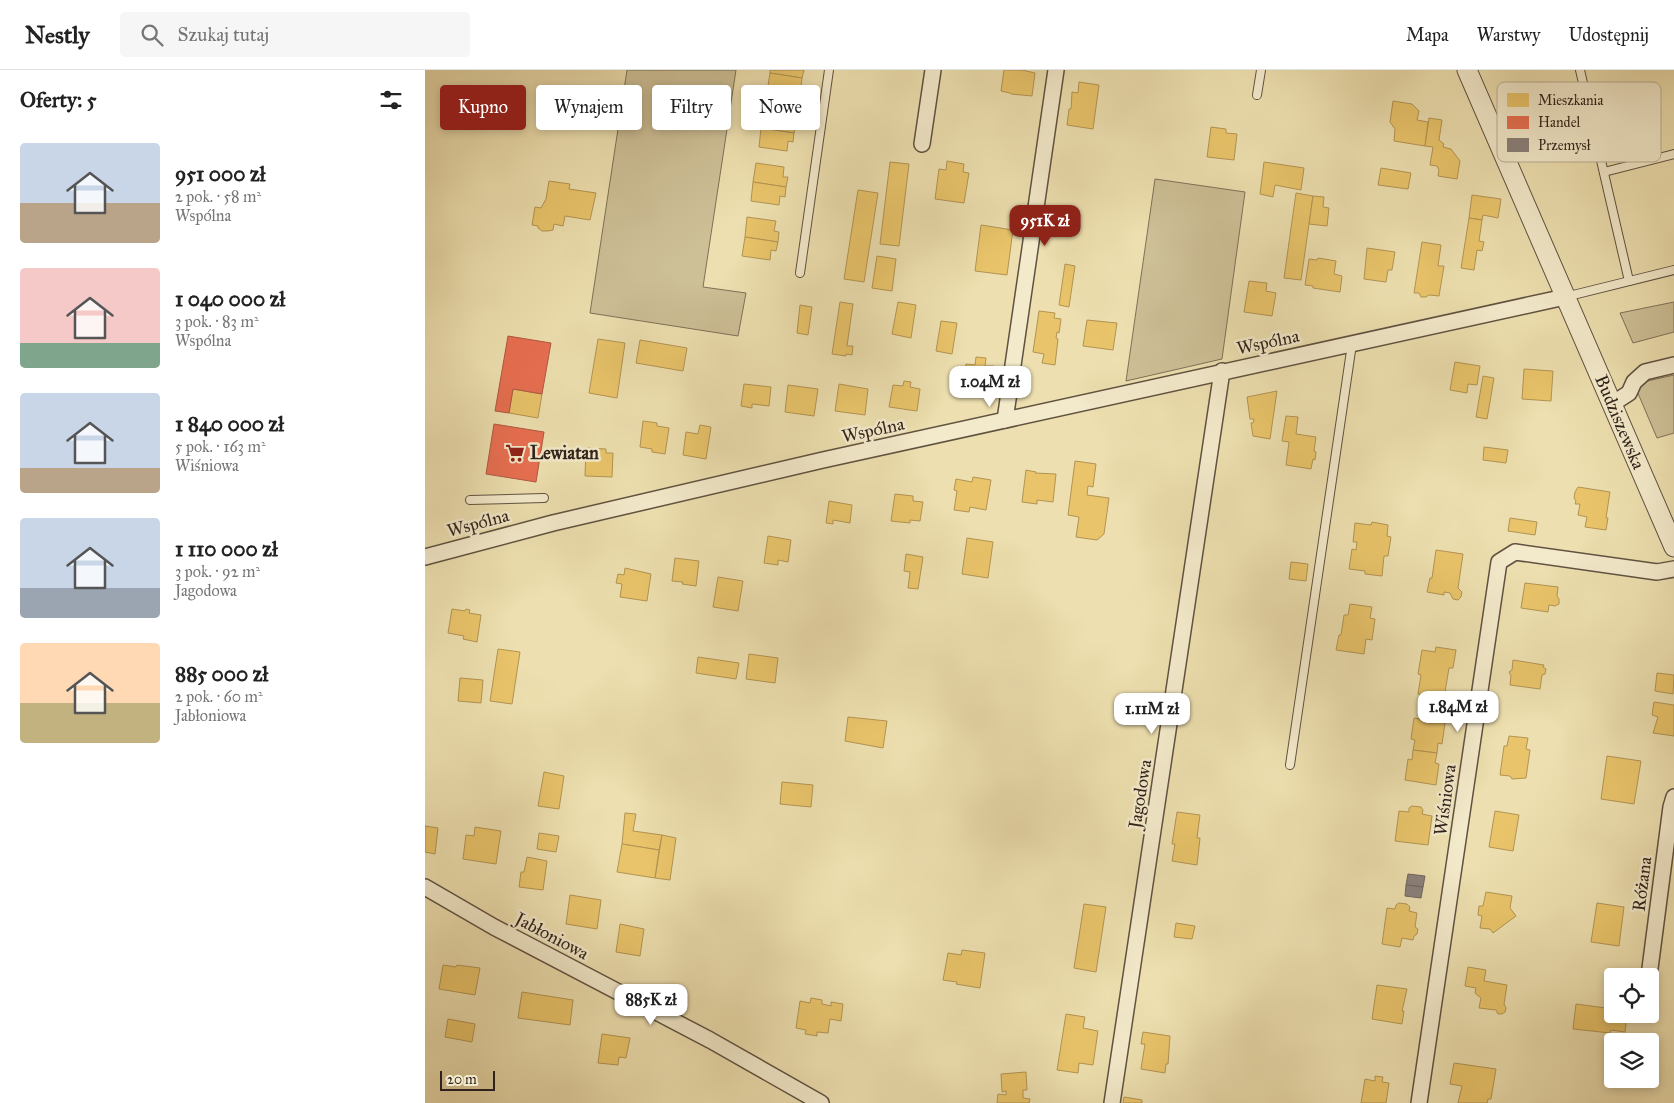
<!DOCTYPE html>
<html lang="pl">
<meta charset="utf-8">
<style>
:root{--surface:#fff;--page:#f6f6f6;--text:#222;--muted:#767676;--line:#e0e0e0;--accent:#8f2418}
body{margin:0;font-family:"IM FELL Great Primer",serif;background:var(--page);color:var(--text);height:100vh;display:flex;flex-direction:column;font-size:19px;white-space:nowrap}
*{box-sizing:border-box;margin:0}
p{font-size:16px;color:var(--muted)}
.icon{flex:none;width:28px;height:28px;fill:none;stroke:currentColor;stroke-width:2;stroke-linecap:round;stroke-linejoin:round}
.map{position:relative;flex:1;overflow:hidden}
.details{display:flex;flex-direction:column;background:var(--surface);width:425px}
.details>*{flex:none}
.hud{position:absolute;left:15px;top:15px;width:475px;height:45px;display:flex;gap:10px}
.fabs{position:absolute;left:1179px;top:898px;display:grid;gap:10px}
.fabs a{display:grid;place-items:center;width:55px;height:55px;border-radius:5px;background:var(--surface);box-shadow:0 2px 8px #0003;font-size:25px}
.scale{position:absolute;left:15px;bottom:12px;width:55px;box-sizing:border-box;padding-left:5px;border:2px solid #31231c;border-top:0;font-size:14px;line-height:18px;white-space:nowrap;color:#31231c;-webkit-text-stroke:4px #f3eacb;paint-order:stroke}
.price{position:absolute;translate:-50% -42px;padding:0 11px;border-radius:10px;background:#fff;color:#222;font-size:16px;line-height:32px;filter:drop-shadow(0 1px 2px #0008)}
.price::after{content:'';position:absolute;left:50%;top:30px;width:15px;height:11px;margin-left:-8px;background:inherit;clip-path:polygon(0 0,100% 0,50% 100%)}
.price.current{background:var(--accent);color:#fff}
ul{padding:0;list-style:none}
li{display:flex;align-items:center;gap:15px;height:125px;padding:0 20px}
li span{display:grid;place-items:center;flex:none;width:140px;height:100px;border-radius:5px;color:#555}
li>.icon{margin-inline-start:auto}
span .icon{width:60px;height:60px;fill:#fffc;stroke-width:1}
li b{font-size:21px}
h2{display:flex;justify-content:space-between;align-items:center;height:60px;padding:0 20px;font-size:21px}
.chip{padding:0 18px;border-radius:5px;background:var(--surface);box-shadow:0 2px 8px #0003;font-size:18px;line-height:45px}
.chip.current{background:var(--accent);color:#fff}
header{display:flex;align-items:center;gap:30px;box-sizing:border-box;height:70px;padding:0 25px;background:var(--surface);border-bottom:1px solid var(--line)}
header strong{font-size:24px}
nav{display:flex;gap:28px;margin-inline-start:auto;font-size:18px}
.search{width:350px;height:45px;background:var(--page);display:flex;align-items:center;gap:12px;box-sizing:border-box;padding:0 18px;border-radius:5px;color:var(--muted);font-size:19px}
main{display:flex;flex:1;min-height:0}
.map>svg:first-child{display:block}
.green{fill:#cdbf96;stroke:#7f7159}
.homes{fill:#e9c46a;stroke:#b29453}
.shops{fill:#e76f51;stroke:#b05841}
.industry{fill:#8a817c;stroke:#6f655f}
.lines{fill:none;stroke-linecap:round;stroke-linejoin:round}
.service-casing{stroke:#605241;stroke-width:10}
.minor-casing{stroke:#605241;stroke-width:18}
.tertiary-casing{stroke:#605241;stroke-width:21}
.service{stroke:#f3eacb;stroke-width:8}
.minor{stroke:#f3eacb;stroke-width:15}
.tertiary{stroke:#f3eacb;stroke-width:19}
.labels{text-anchor:middle;dominant-baseline:central;stroke-width:5;stroke-linejoin:round;paint-order:stroke}
.street-label{font-size:18px;fill:#31231c;stroke:#f3eacb}
.poi-label{font-size:18px;font-weight:bold;fill:#31231c;stroke:#f3eacb;text-anchor:start}
.key{fill:#f3eacb;stroke:#b9ae96;stroke-width:1}
.key-label{font-size:14px;fill:#31231c}
</style>
<header>
<strong>Nestly</strong>
<div class="search"><svg class="icon" aria-label="search" viewBox="0 0 24 24"><circle cx="10" cy="10" r="6"/><path d="M15 15l6 6"/></svg>Szukaj tutaj</div>
<nav><a>Mapa</a><a>Warstwy</a><a>Udostępnij</a></nav>
</header>
<main>
<section class="details">
<h2>Oferty: 5<svg class="icon" aria-label="filters" viewBox="0 0 24 24"><path d="M4 7h16M4 17h16"/><circle cx="9" cy="7" r="2"/><circle cx="15" cy="17" r="2"/></svg></h2>
<ul>
<li><span style="background:linear-gradient(#c9d6e8 60%,#b9a48a 0)"><svg class="icon" aria-label="home" viewBox="0 0 24 24"><path d="M3 11l9-7 9 7M6 9v11h12V9"/></svg></span><div><b>951 000 zł</b><p>2 pok. · 58 m²</p><p>Wspólna</p></div></li>
<li><span style="background:linear-gradient(#f6c9c9 75%,#7fa58c 0)"><svg class="icon" aria-label="home" viewBox="0 0 24 24"><path d="M3 11l9-7 9 7M6 9v11h12V9"/></svg></span><div><b>1 040 000 zł</b><p>3 pok. · 83 m²</p><p>Wspólna</p></div></li>
<li><span style="background:linear-gradient(#c9d6e8 75%,#b9a48a 0)"><svg class="icon" aria-label="home" viewBox="0 0 24 24"><path d="M3 11l9-7 9 7M6 9v11h12V9"/></svg></span><div><b>1 840 000 zł</b><p>5 pok. · 163 m²</p><p>Wiśniowa</p></div></li>
<li><span style="background:linear-gradient(#c9d6e8 70%,#9aa5b1 0)"><svg class="icon" aria-label="home" viewBox="0 0 24 24"><path d="M3 11l9-7 9 7M6 9v11h12V9"/></svg></span><div><b>1 110 000 zł</b><p>3 pok. · 92 m²</p><p>Jagodowa</p></div></li>
<li><span style="background:linear-gradient(#ffd9b3 60%,#c2b280 0)"><svg class="icon" aria-label="home" viewBox="0 0 24 24"><path d="M3 11l9-7 9 7M6 9v11h12V9"/></svg></span><div><b>885 000 zł</b><p>2 pok. · 60 m²</p><p>Jabłoniowa</p></div></li>
</ul>
</section>
<div class="map">
<svg width="1249" height="1033" viewBox="0 0 1249 1033">
<rect width="100%" height="100%" fill="#eddfaf"/>
<filter id="stains"><feTurbulence type="fractalNoise" baseFrequency=".004" numOctaves="4"/><feColorMatrix values="0 0 0 0 .2 0 0 0 0 .09 0 0 0 0 .02 0 0 0 .5 -.17"/></filter>
<radialGradient id="worn" r=".72"><stop offset=".6" stop-color="#630" stop-opacity="0"/><stop offset="1" stop-color="#630" stop-opacity=".3"/></radialGradient>
<g class="green">
<path d="M202 0H311L278 217 321 223 313 266 165 243Z"/>
<path d="M730 109 820 122 797 289 701 311Z"/>
<path d="M1249 232V262L1208 273 1195 243Z"/>
<path d="M1249 305V363L1232 368 1209 314Z"/>
</g>
<g class="homes">
<path d="M345 0H379L377 8 345 3Z"/>
<path d="M579 0H597L610 3 607 26 586 24 585 23 576 21Z"/>
<path d="M345 3 377 8 376 17H371L370 26 342 22Z"/>
<path d="M654 12 674 15 668 59 642 55 644 39H646L647 22 653 23Z"/>
<path d="M968 31 987 34 994 41 992 50 1003 52 1000 76 969 71 970 59 965 52Z"/>
<path d="M339 38 367 42 366 52 371 53 369 63 336 58Z"/>
<path d="M1004 48 1017 50 1014 70 1019 74 1018 77 1026 79 1035 91 1032 109 1013 106 1014 100 1012 96 1005 95 1008 77 1000 76Z"/>
<path d="M786 57 801 59V63L812 64 809 90 782 87Z"/>
<path d="M336 58 369 63 368 72 363 71 362 81 334 77Z"/>
<path d="M522 91 539 94 538 102 544 103 539 133 510 129 514 99 521 100Z"/>
<path d="M465 92 484 94 474 176 455 174Z"/>
<path d="M839 92 879 98 876 120 850 115 848 127 835 124Z"/>
<path d="M331 93 359 97 358 107H363L361 117 328 112Z"/>
<path d="M956 98 986 103 983 119 953 115Z"/>
<path d="M124 111 145 114 144 119 171 123 165 150 140 146 138 156 129 154 128 160 123 161H117L113 158V156L107 155 110 137 116 138 121 129Z"/>
<path d="M328 112 361 117 360 127 355 126 354 135 326 131Z"/>
<path d="M433 120 453 123 439 212 419 209Z"/>
<path d="M871 123 888 126 876 210 859 208Z"/>
<path d="M1047 125 1076 129 1073 148 1058 145 1057 150 1044 148Z"/>
<path d="M888 126 899 127 898 137 904 138 902 156 884 154Z"/>
<path d="M322 147 351 151 349 161 354 162 353 172 320 167Z"/>
<path d="M1044 148 1057 150 1054 171 1059 172 1057 181 1052 180 1049 200 1036 198Z"/>
<path d="M556 155 588 160 582 205 550 201Z"/>
<path d="M320 167 353 172 351 181 346 180 345 190 317 186Z"/>
<path d="M997 172 1016 175 1013 196H1019L1014 226 1004 225 1001 227H996L994 223H989Z"/>
<path d="M942 178 970 182 967 200H963L961 212 939 209Z"/>
<path d="M452 186 471 189 467 221 447 218Z"/>
<path d="M893 188 911 191 909 204 917 206 915 222 888 218V216L880 215 884 189 892 190Z"/>
<path d="M640 194 650 196 644 237 634 235Z"/>
<path d="M824 211 842 213 841 221 851 223 847 246 819 242Z"/>
<path d="M415 232 428 234 422 276H428L427 285 421 284V286L407 284Z"/>
<path d="M473 232 491 235 486 268 467 264Z"/>
<path d="M375 235 387 237 383 265 372 263Z"/>
<path d="M614 241 630 243 629 248 636 249 634 263 632 262 631 268 633 269 630 295 617 293 619 284 608 282Z"/>
<path d="M662 250 692 253 688 280 658 276Z"/>
<path d="M516 251 532 253 527 284 511 281Z"/>
<path d="M173 269 200 273 192 328 164 323Z"/>
<path d="M215 270 262 278 258 301 211 293Z"/>
<path d="M551 287 561 288 560 296H569L567 315 539 313 541 294 550 295Z"/>
<path d="M1030 292 1055 296 1052 315 1043 314 1042 323 1025 320Z"/>
<path d="M1099 299 1128 301 1126 331 1097 329Z"/>
<path d="M1058 306 1069 308 1062 349 1051 347Z"/>
<path d="M479 311 486 312 485 317 495 319 492 341 464 337 468 315 478 316Z"/>
<path d="M319 314 346 317 344 336 327 334V338L316 336Z"/>
<path d="M414 314 443 319 440 345 410 341Z"/>
<path d="M363 315 393 319 389 346 360 342Z"/>
<path d="M88 319 117 324 113 348 84 343Z"/>
<path d="M852 321 845 369 828 366 826 353H828L829 349H825L822 327Z"/>
<path d="M861 346 873 347 871 364 891 367 889 381 891 382 890 390 888 389 886 399 861 395 864 372 857 371Z"/>
<path d="M218 351 232 353V356L244 358 240 384 227 382V379L215 377Z"/>
<path d="M275 355 286 357 281 389 258 385 261 362 273 364Z"/>
<path d="M1059 377 1083 380 1081 393 1058 390Z"/>
<path d="M161 378 181 379V383H188L187 407 160 406Z"/>
<path d="M650 391 671 394 668 417 663 416 662 425 684 428 679 464 672 470 651 467 654 447 643 445Z"/>
<path d="M601 400 611 402 610 403 631 404 628 432 612 430V434L597 432Z"/>
<path d="M548 407 566 410 561 440 545 437 544 442 529 440 532 421 529 420 531 409 547 412Z"/>
<path d="M1153 417 1185 422 1181 448H1183L1181 460 1160 457 1162 447 1153 445 1155 434H1150L1151 431 1149 428 1150 422Z"/>
<path d="M470 424 488 426V431L498 432 495 451 485 450V453L466 451Z"/>
<path d="M404 431 427 435 425 453 408 450V454L401 453Z"/>
<path d="M1085 448 1112 452 1110 465 1083 461Z"/>
<path d="M947 452 963 455 962 466 966 467 963 486H959L957 506 940 504V501L924 499 927 479 931 480 932 472H928L930 453 946 455Z"/>
<path d="M343 466 366 470 363 492 353 490V495L339 493Z"/>
<path d="M542 468 568 472 563 508 537 504Z"/>
<path d="M1011 480 1038 484 1033 518 1037 522 1036 527 1033 530 1028 529 1025 523 1019 522V525L1002 522 1005 508H1007Z"/>
<path d="M481 484 498 487 493 519 483 518 485 502 479 501Z"/>
<path d="M250 488 274 491 271 516 257 514 258 512 247 511Z"/>
<path d="M866 492 883 494 881 511 864 509Z"/>
<path d="M200 498 226 504 222 531 195 527 197 514 191 513 193 504 199 505Z"/>
<path d="M293 507 318 511 313 541 288 537Z"/>
<path d="M1100 513 1133 517 1132 526 1134 529V534L1130 536 1124 535 1123 542 1096 538Z"/>
<path d="M925 534 947 537 945 548 950 549 947 570 941 569 939 584 911 580 914 565H916L919 545H923Z"/>
<path d="M27 539 40 541 41 539 45 540 44 543 56 545 52 572 38 569 39 566 23 563Z"/>
<path d="M1011 577 1031 580 1028 598H1024L1019 628 993 624 996 605 993 604 997 580 1010 582Z"/>
<path d="M73 579 95 582 87 634 65 631Z"/>
<path d="M324 584 353 588 350 613 321 609Z"/>
<path d="M273 587 314 593 311 609 271 603Z"/>
<path d="M1088 590 1119 595 1118 597 1121 599 1120 604 1117 605 1115 619 1085 615 1086 606 1084 602 1087 600Z"/>
<path d="M1232 603 1249 605 1248 624 1230 621Z"/>
<path d="M35 608 58 610 56 633 33 631Z"/>
<path d="M1229 632 1249 635V666L1228 663 1233 647 1227 645Z"/>
<path d="M423 647 462 651 458 678 420 671Z"/>
<path d="M989 648 1020 653 1017 674 1013 673 1012 683 988 680 990 670 986 669Z"/>
<path d="M1084 666 1103 668 1101 679 1105 680 1101 708 1087 709 1085 706 1075 705 1079 676H1082Z"/>
<path d="M988 680 1012 683 1010 693 1014 694 1011 715 980 710 983 689 987 690Z"/>
<path d="M1182 686 1216 691 1209 734 1176 729Z"/>
<path d="M119 702 139 706 134 739 113 736Z"/>
<path d="M357 712 388 715 386 737 355 734Z"/>
<path d="M987 736 996 737 998 740 997 744 1007 746 1003 775 970 771 974 741 984 742V738Z"/>
<path d="M1070 741 1094 745 1088 781 1064 777Z"/>
<path d="M752 742 775 745 772 768H775L772 795 747 791 750 774H747Z"/>
<path d="M200 743 211 744 208 761 237 765 234 780 197 774Z"/>
<path d="M0 756 13 758 10 784 0 782Z"/>
<path d="M50 757 76 761 71 794 38 789 41 765 49 766Z"/>
<path d="M114 763 134 766 131 782 112 779Z"/>
<path d="M237 765 251 768 245 810 230 808Z"/>
<path d="M197 774 234 780 230 808 192 802Z"/>
<path d="M102 787 122 791 118 820 94 817 96 802H99Z"/>
<path d="M1061 822 1087 826 1085 838 1091 846 1068 863 1065 859 1055 858 1057 846 1053 845 1054 836H1058Z"/>
<path d="M145 825 176 830 172 859 141 854Z"/>
<path d="M974 833 982 834 985 837 984 841 992 843 990 857 993 859 992 864 989 866 988 870 977 868 975 877 957 874 962 838 970 839 971 835Z"/>
<path d="M1172 833 1199 837 1194 876 1166 872Z"/>
<path d="M659 834 681 837 671 902 649 898Z"/>
<path d="M751 853 770 856 767 869 749 867Z"/>
<path d="M195 854 219 859 215 886 191 882Z"/>
<path d="M537 880 560 883 555 918 531 914 532 912 518 910 523 883 536 885Z"/>
<path d="M18 895 31 897 32 895 55 898 50 925 14 919Z"/>
<path d="M1043 897 1061 900 1059 911 1082 915 1079 934 1081 938 1080 942 1077 944H1073L1071 940 1054 938 1056 928 1050 923 1051 918 1040 916Z"/>
<path d="M952 915 982 919 977 941H979L977 954 947 949Z"/>
<path d="M97 922 148 930 145 955 93 948Z"/>
<path d="M386 928 397 930V934L406 936V932L418 934 416 951 405 949 403 963 392 962V966L380 964 381 960 371 958 375 931 385 933Z"/>
<path d="M1151 934 1188 939V944H1202L1200 962 1186 960 1185 963 1148 959Z"/>
<path d="M641 944 660 947 658 958 673 961 668 995 654 993 653 1003 632 1000Z"/>
<path d="M23 949 50 954 47 972 20 967Z"/>
<path d="M718 962 745 966 743 994H741L740 1003 716 999 720 974H716Z"/>
<path d="M177 964 205 968 201 988 194 987 193 995 173 993Z"/>
<path d="M1029 993 1071 999 1066 1029H1063L1062 1033H1033L1037 1016 1025 1014Z"/>
<path d="M601 1002 602 1020H598V1028L605 1029 604 1033H572L573 1024 581 1025V1021L577 1022 576 1004Z"/>
<path d="M950 1006 958 1007 957 1012 964 1013 961 1033H936L940 1009 950 1011Z"/>
<path d="M699 1027 717 1030V1033H698Z"/>
</g>
<g class="shops">
<path d="M83 266 126 273 117 324 88 319 84 343 70 341Z"/>
<path d="M69 354 119 362 111 412 61 404Z"/>
</g>
<g class="industry">
<path d="M983 804 1000 806 998 817 981 815Z"/>
<path d="M981 815 998 817 996 828 980 826Z"/>
</g>
<g class="lines">
<g class="service-casing">
<g id="service">
<path d="M1155 0 1204 211"/>
<path d="M832 25 836 0"/>
<path d="M1179 102 1249 84"/>
<path d="M375 203 404 0"/>
<path d="M1140 227 1249 200"/>
<path d="M45 430 119 428"/>
<path d="M865 695 927 274"/>
</g>
</g>
<g class="minor-casing">
<g id="minor">
<path d="M497 74 508 0"/>
<path d="M1187 334 1204 323 1209 312 1220 302 1249 295"/>
<path d="M580 350 631 0"/>
<path d="M0 487 128 453 398 390 1140 227"/>
<path d="M0 817 69 857 285 970 396 1033"/>
<path d="M1224 906 1246 737 1249 727"/>
<path d="M687 1033 797 301"/>
<path d="M994 1033 1074 492 1090 482 1232 502 1249 499"/>
</g>
</g>
<g class="tertiary-casing">
<path id="tertiary" d="M1042 0 1249 477"/>
</g>
<use href="#service" class="service"/>
<use href="#minor" class="minor"/>
<use href="#tertiary" class="tertiary"/>
</g>
<defs>
<g id="supermarket-bare" transform="scale(1.5)"><path d="M-6-5.5h2.5l.6 2H6L4.5 2H-2.5L-4.4-4H-6ZM-1.5 3.2a1.3 1.3 0 1 0 .1 0ZM3 3.2a1.3 1.3 0 1 0 .1 0Z" fill="#8f2418" stroke="#f3eacb" stroke-width="2.5" paint-order="stroke"/></g>
</defs>
<g fill-rule="evenodd">
<use href="#supermarket-bare" x="90" y="383"/>
</g>
<g class="labels">
<g class="street-label">
<text transform="translate(843 272) rotate(-12)">Wspólna</text>
<text transform="translate(1195 352) rotate(67)">Budziszewska</text>
<text transform="translate(448 360) rotate(-12)">Wspólna</text>
<text transform="translate(53 453) rotate(-15)">Wspólna</text>
<text transform="translate(715 724) rotate(-81)">Jagodowa</text>
<text transform="translate(1020 730) rotate(-82)">Wiśniowa</text>
<text transform="translate(1217 814) rotate(-83)">Różana</text>
<text transform="translate(127 866) rotate(28)">Jabłoniowa</text>
</g>
<g class="poi-label">
<text x="105" y="383">Lewiatan</text>
</g>
</g>
<rect x="1072" y="12" width="164" height="80" rx="8" class="key"/>
<rect x="1082" y="23" width="22" height="14" fill="#e9c46a"/>
<rect x="1082" y="46" width="22" height="13" fill="#e76f51"/>
<rect x="1082" y="68" width="22" height="14" fill="#8a817c"/>
<g class="key-label">
<text x="1113" y="35">Mieszkania</text>
<text x="1113" y="57">Handel</text>
<text x="1113" y="80">Przemysł</text>
</g>
<rect width="100%" height="100%" filter="url(#stains)"/>
<rect width="100%" height="100%" fill="url(#worn)"/>
</svg>
<div class="fabs">
<a><svg class="icon" aria-label="locate" viewBox="0 0 24 24"><circle cx="12" cy="12" r="6"/><path d="M12 2v4M12 18v4M2 12h4M18 12h4"/></svg></a>
<a><svg class="icon" aria-label="layers" viewBox="0 0 24 24"><path d="M12 4l9 5-9 5-9-5zM3 14l9 5 9-5"/></svg></a>
</div>
<div class="scale">20 m</div>
<b class="price current" style="left:620px;top:177px">951K zł</b>
<b class="price" style="left:565px;top:338px">1.04M zł</b>
<b class="price" style="left:1033px;top:663px">1.84M zł</b>
<b class="price" style="left:727px;top:665px">1.11M zł</b>
<b class="price" style="left:226px;top:956px">885K zł</b>
<div class="hud">
<a class="chip current">Kupno</a>
<a class="chip">Wynajem</a>
<a class="chip">Filtry</a>
<a class="chip">Nowe</a>
</div>
</div>
</main>
